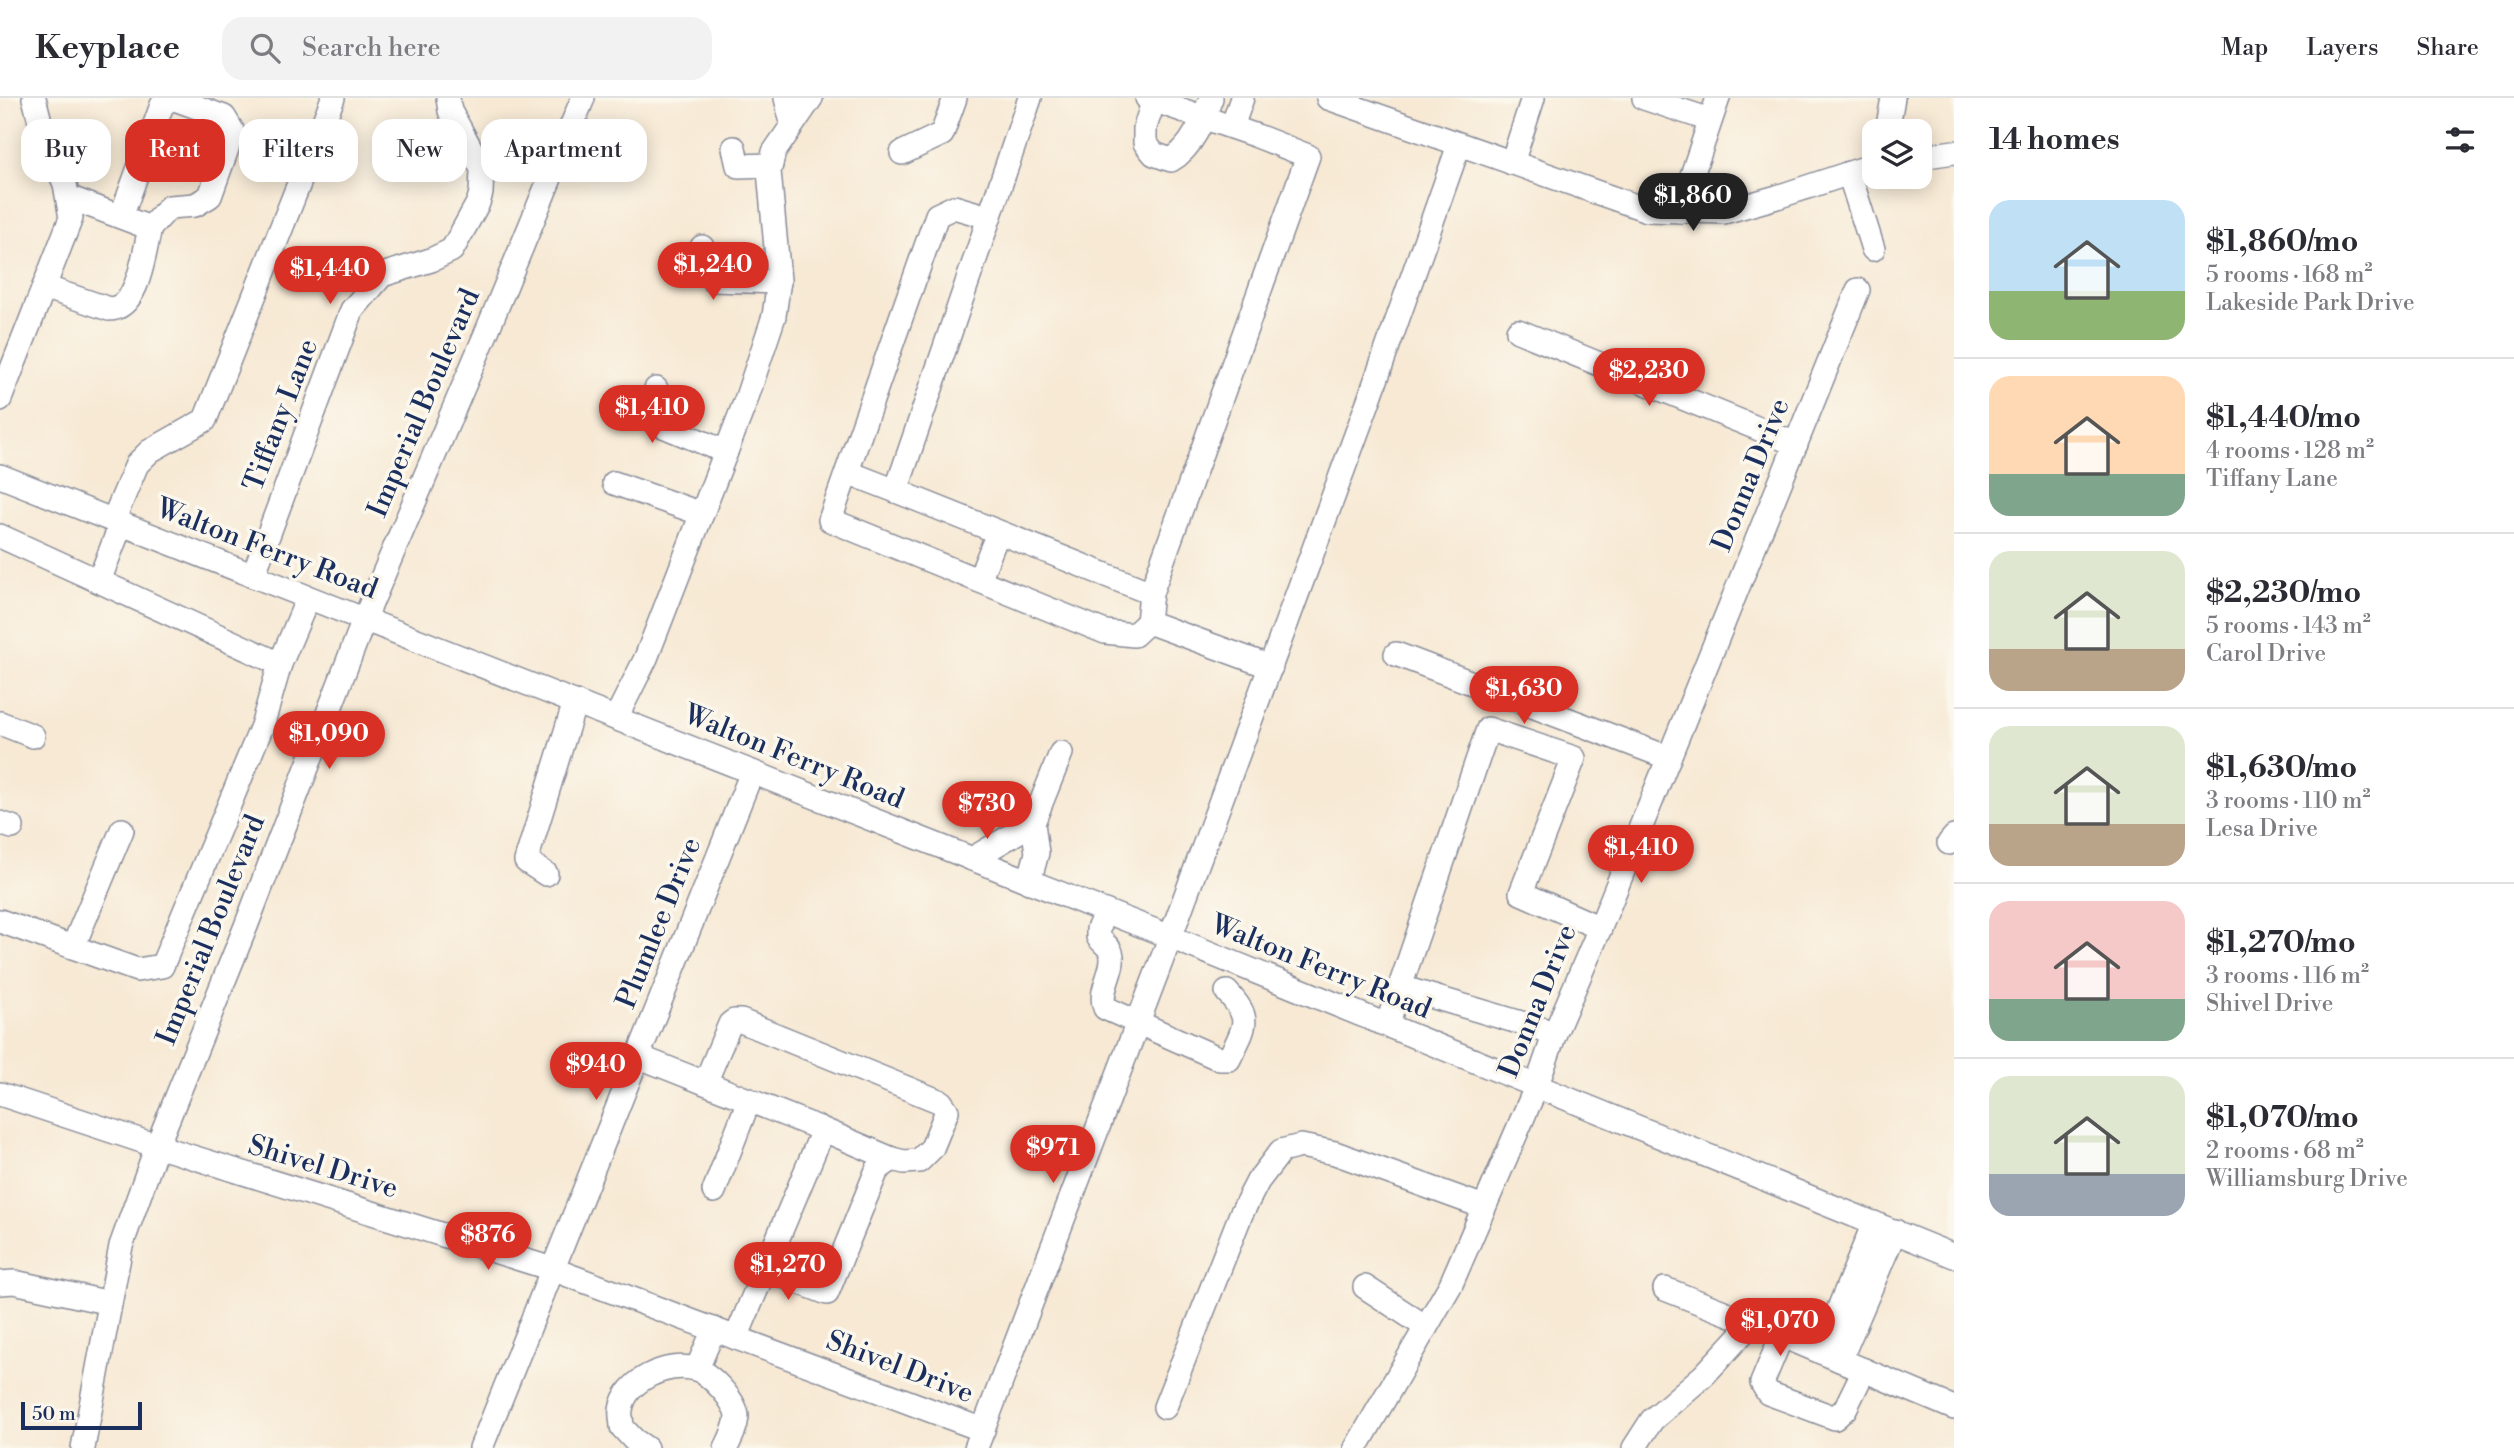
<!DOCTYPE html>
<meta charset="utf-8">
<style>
:root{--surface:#fff;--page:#f2f2f3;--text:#2b2b33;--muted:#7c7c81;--line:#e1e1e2;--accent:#d93025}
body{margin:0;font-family:"Libre Bodoni",serif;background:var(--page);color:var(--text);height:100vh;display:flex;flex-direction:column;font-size:26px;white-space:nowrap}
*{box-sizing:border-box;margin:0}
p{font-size:23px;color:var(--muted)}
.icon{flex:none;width:38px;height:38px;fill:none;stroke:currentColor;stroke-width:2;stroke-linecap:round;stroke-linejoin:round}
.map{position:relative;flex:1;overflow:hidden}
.drawer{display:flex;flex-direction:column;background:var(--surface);width:560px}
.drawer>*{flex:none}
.banner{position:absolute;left:21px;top:21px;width:665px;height:63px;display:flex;gap:14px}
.fabs{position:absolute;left:1862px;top:21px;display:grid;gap:14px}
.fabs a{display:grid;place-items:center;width:70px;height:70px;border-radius:14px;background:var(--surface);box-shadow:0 4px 18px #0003;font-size:35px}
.scale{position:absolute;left:21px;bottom:18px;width:121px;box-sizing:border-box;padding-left:7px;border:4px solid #1b2f5e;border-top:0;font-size:19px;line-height:24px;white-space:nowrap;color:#1b2f5e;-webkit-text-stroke:5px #fbf7ec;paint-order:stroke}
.price{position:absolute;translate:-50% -60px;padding:0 16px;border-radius:24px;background:var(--accent);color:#fff;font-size:23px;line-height:46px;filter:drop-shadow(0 2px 4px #0008)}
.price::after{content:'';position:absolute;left:50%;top:42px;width:21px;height:16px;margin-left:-10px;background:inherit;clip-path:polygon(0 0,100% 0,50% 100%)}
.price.selected{background:#222;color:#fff}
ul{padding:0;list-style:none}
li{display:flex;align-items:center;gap:21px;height:175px;padding:0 35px}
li+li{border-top:2px solid var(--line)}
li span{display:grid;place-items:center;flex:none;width:196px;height:140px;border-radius:21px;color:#555}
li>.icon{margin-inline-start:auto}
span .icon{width:84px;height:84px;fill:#fffc;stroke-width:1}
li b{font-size:30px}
h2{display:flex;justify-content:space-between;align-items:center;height:84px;padding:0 35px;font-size:30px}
.chip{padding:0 24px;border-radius:21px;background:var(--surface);box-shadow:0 4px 18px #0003;font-size:24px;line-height:63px}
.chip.selected{background:var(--accent);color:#fff}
header{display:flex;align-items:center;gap:42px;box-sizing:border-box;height:98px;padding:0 35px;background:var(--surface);border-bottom:2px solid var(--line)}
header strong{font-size:33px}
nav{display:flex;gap:38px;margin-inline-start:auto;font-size:24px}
.search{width:490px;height:63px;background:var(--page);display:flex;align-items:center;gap:18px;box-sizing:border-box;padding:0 24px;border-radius:21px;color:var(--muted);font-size:26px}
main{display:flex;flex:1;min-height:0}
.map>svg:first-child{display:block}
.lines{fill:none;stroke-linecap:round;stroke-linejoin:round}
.minor-casing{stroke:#898c99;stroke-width:26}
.minor{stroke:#fff;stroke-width:23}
.labels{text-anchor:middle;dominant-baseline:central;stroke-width:7;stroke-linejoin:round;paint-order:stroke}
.street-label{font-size:28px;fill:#1b2f5e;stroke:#fbf7ec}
</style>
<header>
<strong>Keyplace</strong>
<div class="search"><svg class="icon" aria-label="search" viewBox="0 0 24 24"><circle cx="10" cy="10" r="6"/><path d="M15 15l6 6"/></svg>Search here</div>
<nav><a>Map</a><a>Layers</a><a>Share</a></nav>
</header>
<main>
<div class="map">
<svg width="1954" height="1350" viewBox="0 0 1954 1350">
<rect width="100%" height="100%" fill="#fbf7ec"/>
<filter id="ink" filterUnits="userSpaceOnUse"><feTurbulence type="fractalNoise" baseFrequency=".0143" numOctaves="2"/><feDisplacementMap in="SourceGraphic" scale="14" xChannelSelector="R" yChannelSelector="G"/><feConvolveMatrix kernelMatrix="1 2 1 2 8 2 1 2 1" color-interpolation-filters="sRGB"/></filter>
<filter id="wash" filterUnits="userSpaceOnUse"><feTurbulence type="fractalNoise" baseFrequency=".00686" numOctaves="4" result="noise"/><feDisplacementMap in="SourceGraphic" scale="28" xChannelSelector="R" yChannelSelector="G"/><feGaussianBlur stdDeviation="1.57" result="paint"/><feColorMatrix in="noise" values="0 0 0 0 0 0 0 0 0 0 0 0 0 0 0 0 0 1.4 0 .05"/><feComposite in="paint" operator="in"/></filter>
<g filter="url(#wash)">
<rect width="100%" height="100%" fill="#f7e9d4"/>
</g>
<g filter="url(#ink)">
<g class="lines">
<g class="minor-casing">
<g id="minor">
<path d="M786 0 792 25"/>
<path d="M1030 0 896 393 1151 495 1148 524 1271 569"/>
<path d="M1147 0 1257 38 1308 58 1151 495"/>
<path d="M1328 0 1647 112 1724 114 1777 99 1874 67"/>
<path d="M1644 0 1710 22"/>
<path d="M1154 2 1145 29V45L1154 56 1171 62C1192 50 1203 22 1211 0"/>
<path d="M1232 29 1242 0"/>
<path d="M1887 33 1893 0"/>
<path d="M734 50 738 68 771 67"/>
<path d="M902 55 942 36 955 0"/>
<path d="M1920 59 1954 54"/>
<path d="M1512 65 1533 0"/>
<path d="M1849 75 1873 151"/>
<path d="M68 99 150 130 169 109 195 107 210 98 233 34 224 19 172 0 162 7 121 119"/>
<path d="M1680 113 1718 0"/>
<path d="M988 119 954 109 937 117 830 422 1105 534 1134 537 1148 524"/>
<path d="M702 149 705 169 713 182 779 184"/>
<path d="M44 189 109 211C139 211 144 154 150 130"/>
<path d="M1518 233 1796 346"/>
<path d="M656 291 651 313 656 325 726 354"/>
<path d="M0 301 71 120 65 86 43 35 34 0"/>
<path d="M847 374 896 393"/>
<path d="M0 378 1153 832 1954 1158"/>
<path d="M614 385 702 416"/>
<path d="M113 423 137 366 150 353 205 322 333 0"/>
<path d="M0 438 280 566"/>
<path d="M253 478 352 212 382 177 431 162 452 152 478 105 481 95 482 71 450 13 448 0"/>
<path d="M979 482 998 435"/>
<path d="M99 483 121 426"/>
<path d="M1396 556 1669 660"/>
<path d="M616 620 646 560 746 302 774 218 779 182 769 73 774 54 811 0"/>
<path d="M0 625 33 638"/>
<path d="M0 725 12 729"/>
<path d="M1949 745 1954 739"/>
<path d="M972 761 1033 725"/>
<path d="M546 776 526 763 575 604"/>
<path d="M1029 784 1037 755 1033 725 1061 655"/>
<path d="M1106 814 1098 831V839C1102 844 1108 848 1110 852 1119 868 1097 891 1105 910L1220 961H1229C1245 928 1253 922 1227 894"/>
<path d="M0 823 137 872 162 868 262 628 280 566 308 500"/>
<path d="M73 849 122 732"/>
<path d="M1400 889 1555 935"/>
<path d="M1387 927 1488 631 1574 660 1521 795 1600 830"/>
<path d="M637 958 819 1030 821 1037 736 1240"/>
<path d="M705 985 730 926 734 923H741L941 1004 947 1013 932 1050 919 1063 904 1064 892 1061 877 1072 827 1195 765 1171"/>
<path d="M0 996 157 1048 552 1171 983 1332"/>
<path d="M819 1030 892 1061"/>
<path d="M714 1093 749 1002"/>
<path d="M0 1185 14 1184 110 1205"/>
<path d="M1365 1189 1426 1229"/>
<path d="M1665 1191 1752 1225"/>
<path d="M1782 1237 1762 1285 1768 1295 1835 1320 1845 1311 1864 1272"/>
<path d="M1821 1254 1874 1125"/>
<path d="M1840 1262 1895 1133"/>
<path d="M697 1271 714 1231"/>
<path d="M1165 1309 1241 1116 1258 1083 1281 1053 1301 1048 1335 1055 1484 1109"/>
<path d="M83 1350 121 1148 157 1048 246 828 364 522 485 238 583 0"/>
<path d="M481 1350 752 674"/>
<path d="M646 1350 634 1342 622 1329C622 1324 620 1317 621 1312 625 1282 668 1263 695 1271 710 1275 737 1304 737 1319 736 1330 731 1340 726 1350"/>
<path d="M976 1350 1170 840 1370 299 1459 47"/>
<path d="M1356 1350 1451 1186 1537 987 1555 935 1600 830 1858 192"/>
<path d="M1634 1350 1652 1322 1704 1277 1752 1225 1954 1310"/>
</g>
</g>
<use href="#minor" class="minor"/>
</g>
</g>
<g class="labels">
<g class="street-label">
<text transform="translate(424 305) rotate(-67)">Imperial Boulevard</text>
<text transform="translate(281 317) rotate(-69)">Tiffany Lane</text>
<text transform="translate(1751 377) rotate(-68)">Donna Drive</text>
<text transform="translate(267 451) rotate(21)">Walton Ferry Road</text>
<text transform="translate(794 659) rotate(22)">Walton Ferry Road</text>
<text transform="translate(659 825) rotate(-68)">Plumlee Drive</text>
<text transform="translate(211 832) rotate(-68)">Imperial Boulevard</text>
<text transform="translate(1321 869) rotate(22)">Walton Ferry Road</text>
<text transform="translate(1538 903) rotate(-68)">Donna Drive</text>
<text transform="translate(323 1069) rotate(17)">Shivel Drive</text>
<text transform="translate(900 1269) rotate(21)">Shivel Drive</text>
</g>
</g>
</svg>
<div class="fabs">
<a><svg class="icon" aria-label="layers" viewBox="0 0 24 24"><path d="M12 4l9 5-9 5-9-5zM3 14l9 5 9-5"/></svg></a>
</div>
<div class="scale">50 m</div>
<b class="price selected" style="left:1693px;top:135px">$1,860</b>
<b class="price" style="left:713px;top:204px">$1,240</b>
<b class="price" style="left:330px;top:208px">$1,440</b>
<b class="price" style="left:1649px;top:310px">$2,230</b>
<b class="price" style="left:652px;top:347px">$1,410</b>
<b class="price" style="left:1524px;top:628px">$1,630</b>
<b class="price" style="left:329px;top:673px">$1,090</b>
<b class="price" style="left:987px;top:743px">$730</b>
<b class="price" style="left:1641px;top:787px">$1,410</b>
<b class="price" style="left:596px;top:1004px">$940</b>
<b class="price" style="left:1053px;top:1087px">$971</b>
<b class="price" style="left:488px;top:1174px">$876</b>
<b class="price" style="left:788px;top:1204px">$1,270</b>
<b class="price" style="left:1780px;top:1260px">$1,070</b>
<div class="banner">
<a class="chip">Buy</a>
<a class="chip selected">Rent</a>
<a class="chip">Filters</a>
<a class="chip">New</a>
<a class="chip">Apartment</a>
</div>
</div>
<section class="drawer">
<h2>14 homes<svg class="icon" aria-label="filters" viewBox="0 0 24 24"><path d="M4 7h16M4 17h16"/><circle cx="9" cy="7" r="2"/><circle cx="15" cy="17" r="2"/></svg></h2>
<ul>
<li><span style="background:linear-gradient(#bfe0f5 65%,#8fb573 0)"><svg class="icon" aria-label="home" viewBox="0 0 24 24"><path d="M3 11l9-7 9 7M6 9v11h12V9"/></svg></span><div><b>$1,860/mo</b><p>5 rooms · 168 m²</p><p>Lakeside Park Drive</p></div></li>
<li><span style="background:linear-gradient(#ffd9b3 70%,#7fa58c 0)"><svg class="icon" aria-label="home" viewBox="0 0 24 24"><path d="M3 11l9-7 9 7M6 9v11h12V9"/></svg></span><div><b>$1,440/mo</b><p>4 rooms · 128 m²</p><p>Tiffany Lane</p></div></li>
<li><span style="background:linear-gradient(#dfe7d0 70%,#b9a48a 0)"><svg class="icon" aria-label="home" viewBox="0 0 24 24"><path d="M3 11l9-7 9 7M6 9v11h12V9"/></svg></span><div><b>$2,230/mo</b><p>5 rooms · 143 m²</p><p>Carol Drive</p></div></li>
<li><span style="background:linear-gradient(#dfe7d0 70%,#b9a48a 0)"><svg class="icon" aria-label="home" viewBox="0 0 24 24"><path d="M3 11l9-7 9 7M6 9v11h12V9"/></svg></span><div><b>$1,630/mo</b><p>3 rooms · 110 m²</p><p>Lesa Drive</p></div></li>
<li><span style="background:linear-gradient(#f6c9c9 70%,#7fa58c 0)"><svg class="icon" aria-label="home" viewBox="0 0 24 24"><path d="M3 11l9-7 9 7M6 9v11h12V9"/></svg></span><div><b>$1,270/mo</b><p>3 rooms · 116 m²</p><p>Shivel Drive</p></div></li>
<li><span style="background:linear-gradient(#dfe7d0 70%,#9aa5b1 0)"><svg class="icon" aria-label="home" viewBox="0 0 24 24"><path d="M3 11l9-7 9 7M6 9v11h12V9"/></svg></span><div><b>$1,070/mo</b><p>2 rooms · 68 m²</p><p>Williamsburg Drive</p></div></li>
</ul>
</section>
</main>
